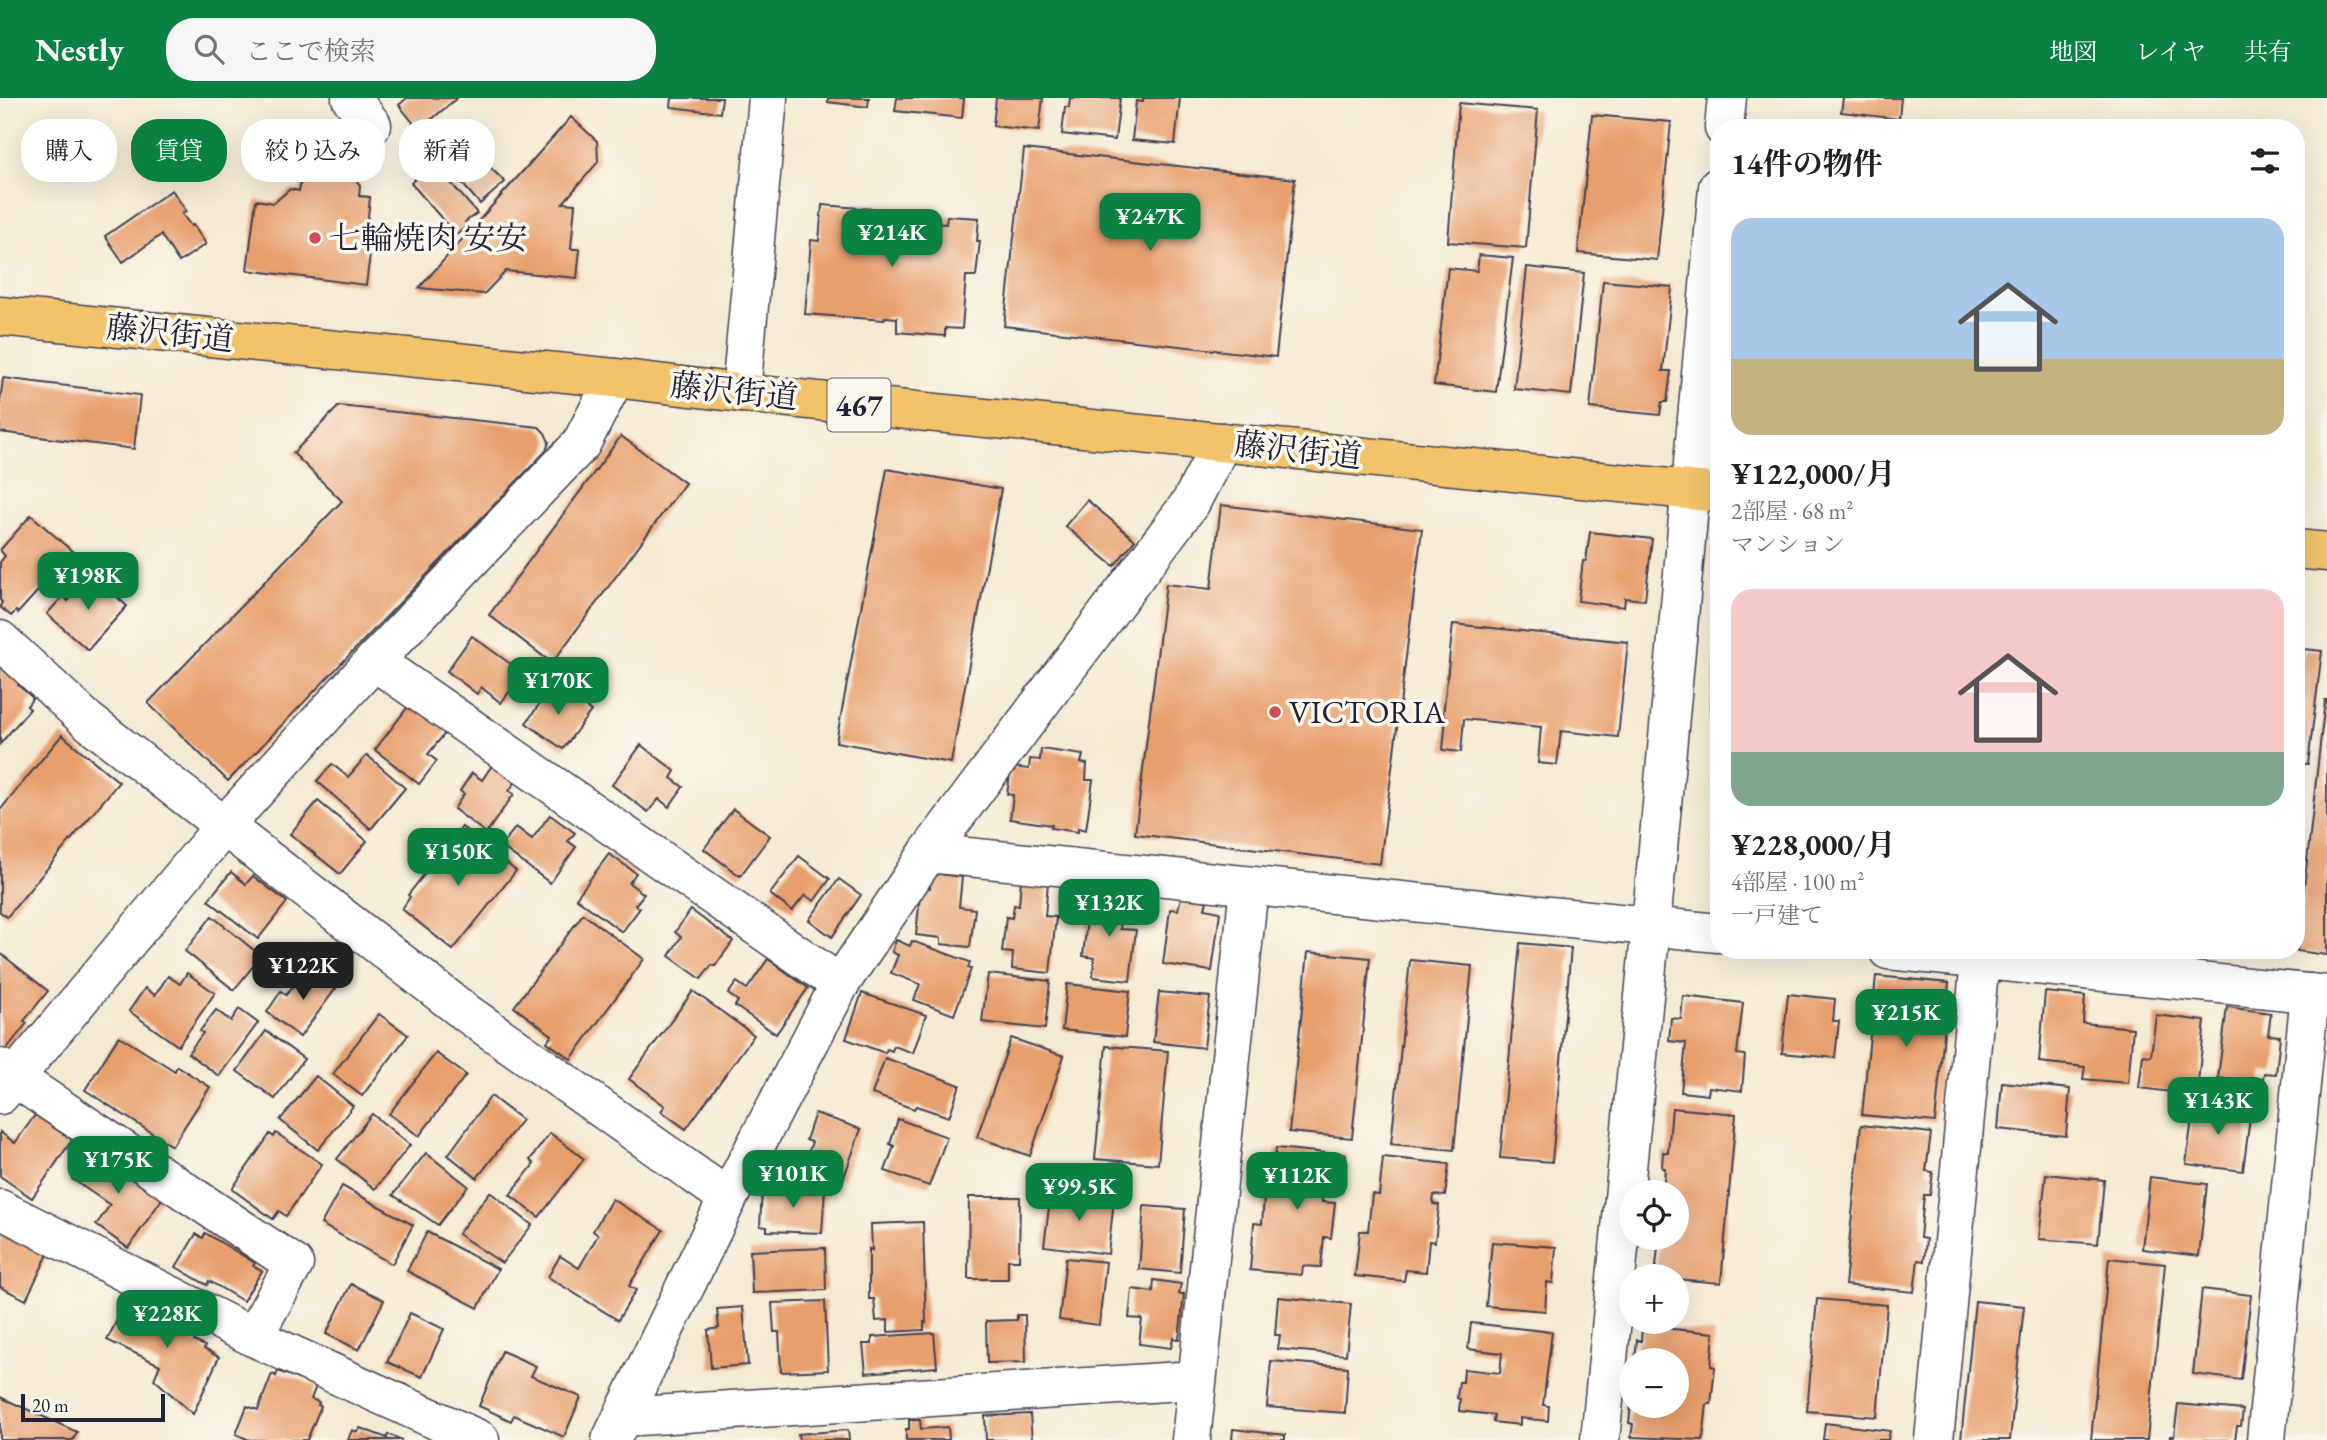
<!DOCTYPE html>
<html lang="ja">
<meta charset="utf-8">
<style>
:root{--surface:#fff;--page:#f6f6f6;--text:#202124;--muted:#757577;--accent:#0b8043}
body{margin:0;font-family:"EB Garamond","Noto Serif JP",serif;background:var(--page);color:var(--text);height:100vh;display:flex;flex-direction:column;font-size:26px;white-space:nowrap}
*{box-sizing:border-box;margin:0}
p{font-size:23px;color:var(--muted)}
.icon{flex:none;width:38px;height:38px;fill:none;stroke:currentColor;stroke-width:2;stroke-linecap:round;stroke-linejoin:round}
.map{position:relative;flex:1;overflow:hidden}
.drawer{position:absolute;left:1710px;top:21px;width:595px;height:840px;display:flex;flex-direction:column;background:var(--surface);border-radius:28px;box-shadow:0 7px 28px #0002}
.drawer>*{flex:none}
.guide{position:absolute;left:21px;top:21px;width:665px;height:63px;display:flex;gap:14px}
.buttons{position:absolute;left:1619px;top:1082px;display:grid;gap:14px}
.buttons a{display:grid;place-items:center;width:70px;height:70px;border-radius:50%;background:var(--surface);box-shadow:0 7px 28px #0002;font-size:35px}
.scale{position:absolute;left:21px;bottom:18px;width:144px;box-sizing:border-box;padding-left:7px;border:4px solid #22223b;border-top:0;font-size:19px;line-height:24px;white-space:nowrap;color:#22223b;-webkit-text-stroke:5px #fbf7ec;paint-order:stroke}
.price{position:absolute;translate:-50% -60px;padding:0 16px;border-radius:14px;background:var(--accent);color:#fff;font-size:23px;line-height:46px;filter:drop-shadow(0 2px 4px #0008)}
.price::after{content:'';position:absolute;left:50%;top:42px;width:21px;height:16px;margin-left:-10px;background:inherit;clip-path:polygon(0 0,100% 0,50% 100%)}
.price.current{background:#222;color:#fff}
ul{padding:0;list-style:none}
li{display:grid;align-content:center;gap:14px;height:371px;padding:0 21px}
li span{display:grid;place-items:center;height:217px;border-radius:21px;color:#555}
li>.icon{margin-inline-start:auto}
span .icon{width:126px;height:126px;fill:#fffc;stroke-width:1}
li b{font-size:30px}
h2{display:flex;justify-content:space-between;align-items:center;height:84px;padding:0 21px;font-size:30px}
.pill{padding:0 24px;border-radius:28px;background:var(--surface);box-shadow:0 7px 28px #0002;font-size:24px;line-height:63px}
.pill.current{background:var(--accent);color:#fff}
header{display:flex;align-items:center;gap:42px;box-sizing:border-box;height:98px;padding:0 35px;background:var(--accent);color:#fff}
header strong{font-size:33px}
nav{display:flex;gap:38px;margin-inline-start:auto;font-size:24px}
.search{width:490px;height:63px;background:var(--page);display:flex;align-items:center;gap:18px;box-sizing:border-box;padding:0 24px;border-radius:28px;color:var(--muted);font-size:26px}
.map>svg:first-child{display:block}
.building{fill:#e79f6d}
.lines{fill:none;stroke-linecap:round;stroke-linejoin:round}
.minor-casing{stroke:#424052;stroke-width:41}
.trunk-casing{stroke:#424052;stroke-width:41}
.minor{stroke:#fff;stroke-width:38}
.trunk{stroke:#f2c36a;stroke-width:38}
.poi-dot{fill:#d1495b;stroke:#fbf7ec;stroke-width:2.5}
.labels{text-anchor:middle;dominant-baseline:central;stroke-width:7;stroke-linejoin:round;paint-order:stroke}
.shield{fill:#fbf7ec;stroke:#636270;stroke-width:2}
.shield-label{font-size:30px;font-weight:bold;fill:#22223b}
.poi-label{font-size:32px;fill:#22223b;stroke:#fbf7ec;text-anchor:start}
.street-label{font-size:32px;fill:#22223b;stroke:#fbf7ec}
</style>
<header>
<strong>Nestly</strong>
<div class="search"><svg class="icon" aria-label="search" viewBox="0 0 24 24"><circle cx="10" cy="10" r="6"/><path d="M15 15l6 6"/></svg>ここで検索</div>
<nav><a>地図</a><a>レイヤ</a><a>共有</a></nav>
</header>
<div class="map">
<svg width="2327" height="1342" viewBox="0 0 2327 1342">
<rect width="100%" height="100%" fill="#fbf7ec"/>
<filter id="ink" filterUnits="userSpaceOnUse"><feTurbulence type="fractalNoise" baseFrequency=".0143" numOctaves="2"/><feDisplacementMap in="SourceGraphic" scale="14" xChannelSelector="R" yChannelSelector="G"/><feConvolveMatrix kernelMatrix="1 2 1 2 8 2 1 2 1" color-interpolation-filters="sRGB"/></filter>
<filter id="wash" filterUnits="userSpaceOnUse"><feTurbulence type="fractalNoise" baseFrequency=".00686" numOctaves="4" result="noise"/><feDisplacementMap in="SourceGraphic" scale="28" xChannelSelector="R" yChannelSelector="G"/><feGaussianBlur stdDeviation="1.57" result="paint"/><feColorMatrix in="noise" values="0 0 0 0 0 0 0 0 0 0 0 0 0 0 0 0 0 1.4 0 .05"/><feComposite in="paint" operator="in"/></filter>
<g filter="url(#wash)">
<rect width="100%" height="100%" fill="#f4ead3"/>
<g id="blocks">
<g class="building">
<path d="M407 0H457L419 32 399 7Z"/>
<path d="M672 0H722L720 15 671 9Z"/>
<path d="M828 0H869L868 9 828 4Z"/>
<path d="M897 0H964L962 20 895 13Z"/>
<path d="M996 0H1043L1039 33 993 28Z"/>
<path d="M1070 0H1120L1115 42 1062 36 1065 9H1069Z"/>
<path d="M1143 0H1180L1175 46 1132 42 1136 3 1143 4Z"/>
<path d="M1843 0H1901L1899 21 1841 14Z"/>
<path d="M1459 5 1538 12 1526 150 1448 144Z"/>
<path d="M1592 17 1671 24 1657 162 1578 155Z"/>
<path d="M571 19 597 43 598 64 563 105 575 106 571 151H580L577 180 506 173 484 196 419 190Z"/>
<path d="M456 36 505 84 480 106 435 54Z"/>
<path d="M1024 51 1295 81 1276 259 1004 228Z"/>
<path d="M433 64 477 115 465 124 468 127 456 137 411 85Z"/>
<path d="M316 65 345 69 360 87 359 98 370 99 364 156 370 157 366 187 247 172 256 102 274 105 290 91 299 93 302 77Z"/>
<path d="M172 92 186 113 182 116 191 128 193 127 206 146 179 164 161 137 123 164 105 138Z"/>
<path d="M822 107 886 112 885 121 946 126 947 118 979 120 977 143H980L976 178H966L962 231 945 230V238L897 234V220L885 219 884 222 805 216 811 142 819 143Z"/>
<path d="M1479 157 1513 160 1496 294 1434 287 1448 170 1477 173Z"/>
<path d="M1527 169 1584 175 1571 297 1514 291Z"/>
<path d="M2296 178 2303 179 2298 223H2296Z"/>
<path d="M1603 183 1672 189 1663 273H1671L1667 304H1662L1660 317 1590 310Z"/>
<path d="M3 280 140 297 134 351 0 334V304Z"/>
<path d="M339 308 539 329 545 335 549 344 546 353 228 683 148 605 342 403 293 355Z"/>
<path d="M621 338 685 385 552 565 489 517Z"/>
<path d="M887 371 1001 391 951 665 836 644Z"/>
<path d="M1087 402 1135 442 1114 468 1065 428Z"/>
<path d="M1221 407 1422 431 1380 766 1135 736 1166 486 1211 491Z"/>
<path d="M31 417 73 454 18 515 16 513 11 518 0 509 2 504 0 502V464L5 458 0 452Z"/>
<path d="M1590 434 1652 441 1645 502 1625 500 1624 509 1578 503 1583 463H1586Z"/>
<path d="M92 476 127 508 88 552 47 516 63 498 68 503Z"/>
<path d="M1453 526 1628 544 1618 639 1561 633 1557 667 1538 665 1541 629 1464 621 1461 654 1443 652 1446 619 1443 618Z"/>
<path d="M472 538 523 575 501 605 481 589 477 596 447 573Z"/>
<path d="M1717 544H1718V613L1711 612Z"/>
<path d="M2304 551 2322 553 2308 666 2296 665V616Z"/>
<path d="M0 563 22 583 18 587 33 600 27 608 30 611 0 646Z"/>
<path d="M554 586 591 613 563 651 526 625Z"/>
<path d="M2325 602H2327V857L2297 853Z"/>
<path d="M410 606 447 633 428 656 437 663 419 686 375 652Z"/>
<path d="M62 637 119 684 7 819 0 814V712Z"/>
<path d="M641 647 675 673 671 680 683 689 669 709 659 701 648 714 612 687Z"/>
<path d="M1041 651 1083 657 1081 665 1087 666 1086 682H1093L1086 732 1078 730V734L1051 730 1052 727 1010 721 1013 697 1007 696 1011 669 1029 671 1030 661 1040 662Z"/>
<path d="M367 657 405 690 371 731 317 683 332 666 348 679Z"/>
<path d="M493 666 516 683 509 693 514 696 486 735 454 711 464 696 460 693 472 675 482 682Z"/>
<path d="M318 703 367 743 340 776 290 736Z"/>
<path d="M733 711 770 738 740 778 704 751Z"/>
<path d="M550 717 575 735 568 743 576 749 550 785 501 748 516 729 532 741Z"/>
<path d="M462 729 516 773 453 852 402 811 410 799 408 797Z"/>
<path d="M609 756 636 775 629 785 644 796 635 807 640 810 622 834 576 800Z"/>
<path d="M799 758 830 781 814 803 805 797 792 813 770 796Z"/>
<path d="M231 774 246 786 253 778 287 804 258 841 208 802Z"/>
<path d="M931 775 962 779 959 809 975 811 970 849 941 846V840L916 837 921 788 930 790Z"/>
<path d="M839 781 861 797 832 839 809 822Z"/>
<path d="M1021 781 1048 784 1045 818 1056 819 1050 875 1012 871 1013 855 1002 854 1006 819 1012 820 1014 807 1019 808Z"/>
<path d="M1090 795 1124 799 1120 831 1136 832 1130 883 1093 879 1094 860 1083 858Z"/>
<path d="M1181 799 1207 803 1205 811 1220 814 1212 873 1163 866 1170 811 1178 812Z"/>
<path d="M691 812 733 843 715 868 712 867 701 881 669 858 681 839 675 834Z"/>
<path d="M583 816 644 861 571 961 547 944 552 937 514 909Z"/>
<path d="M212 818 261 858 234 892 185 853Z"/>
<path d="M896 842 910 848 912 843 970 864 968 870 971 871 954 917 914 902 920 886 891 875 898 857 892 854Z"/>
<path d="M1520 845 1571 850 1552 1064 1500 1060Z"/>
<path d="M1308 854 1370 860 1352 1040 1289 1034Z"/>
<path d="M0 855 48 893 24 923 27 925 4 954 0 952Z"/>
<path d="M768 861 808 890 776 936 735 908 738 903 728 896 737 884 747 891Z"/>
<path d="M1410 862 1472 868 1454 1052 1391 1046Z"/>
<path d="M316 869 339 886 300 939 267 914 281 893 286 897 296 884 302 888Z"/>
<path d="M187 875 215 895 178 948 129 913 145 890 155 897 168 878 180 886Z"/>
<path d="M988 876 1050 883 1045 931 982 924Z"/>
<path d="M1876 878 1949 885 1935 1024 1862 1017Z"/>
<path d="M1067 886 1130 893 1125 939 1062 932Z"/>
<path d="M693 893 754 937 686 1031 661 1013 665 1008 629 981Z"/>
<path d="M1159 894 1210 899 1204 950 1153 944Z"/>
<path d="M2045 894 2085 898 2083 925 2133 930 2128 985 2083 981 2085 969 2039 964Z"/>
<path d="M862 895 926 917 913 955 894 948 892 953 887 951 885 955 846 941Z"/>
<path d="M1788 896 1835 901 1833 923H1839L1835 960 1782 955Z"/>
<path d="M1683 898 1743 905 1737 956 1745 957 1742 993 1709 989 1708 997 1681 994 1686 945 1669 943 1671 920 1681 921Z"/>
<path d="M2227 909 2271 915 2268 937 2280 938 2276 976 2264 975 2262 986 2218 980Z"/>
<path d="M239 911 258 925 219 978 188 955 203 935 200 933 216 912 231 923Z"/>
<path d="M379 916 408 937 362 998 333 976Z"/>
<path d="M2156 917 2205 923 2197 992 2181 990 2180 995 2139 990 2143 957 2151 958Z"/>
<path d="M266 933 304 961 275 1001 237 973Z"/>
<path d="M119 938 175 973 177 968 210 989 172 1048 85 992Z"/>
<path d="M1011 940 1064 958 1030 1058 977 1039Z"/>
<path d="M1106 948 1168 953 1158 1066 1095 1061Z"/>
<path d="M436 955 466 977 419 1038 389 1016Z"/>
<path d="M885 960 960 987 949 1019 916 1008 914 1011 872 996Z"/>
<path d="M316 978 353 1008 318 1052 280 1022Z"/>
<path d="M2002 984 2070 991 2066 1038 1998 1031Z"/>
<path d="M491 998 522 1022 477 1080 448 1057Z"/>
<path d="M2194 1005 2251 1012 2243 1073 2186 1066Z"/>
<path d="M1672 1010 1736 1016 1721 1185 1676 1181V1178H1655L1659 1139H1676V1094H1663L1665 1070H1662L1663 1054 1668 1055Z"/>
<path d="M815 1015 861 1031 843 1082 804 1067 812 1044 806 1042Z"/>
<path d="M372 1016 410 1047 375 1091 337 1061Z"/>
<path d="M35 1017 72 1042 32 1100 0 1078V1034L15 1045Z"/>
<path d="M898 1021 947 1039 929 1088 885 1073 894 1048 890 1046Z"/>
<path d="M1861 1027 1931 1035 1926 1073 1933 1074 1930 1097H1924L1920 1140 1926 1141 1924 1163 1918 1162 1914 1194 1845 1187Z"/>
<path d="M276 1035 322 1066 286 1118 279 1113 273 1121 232 1091 270 1036 274 1039Z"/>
<path d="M550 1035 584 1061 539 1119 510 1097 534 1066 530 1062Z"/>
<path d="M94 1048 164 1098 128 1150 96 1127 110 1107 72 1081Z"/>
<path d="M1276 1050 1346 1057 1342 1094 1323 1092 1322 1104 1335 1105 1331 1140 1324 1139 1321 1169 1303 1168 1302 1177 1250 1172 1254 1125 1262 1126 1265 1087 1272 1088Z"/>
<path d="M426 1055 468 1088 438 1127 393 1097Z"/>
<path d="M1383 1059 1449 1066 1445 1098 1434 1097 1433 1106 1439 1107 1435 1144 1429 1143 1426 1174 1406 1172 1404 1183 1355 1178 1360 1133H1368L1372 1096 1379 1097Z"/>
<path d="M2046 1076 2104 1082 2098 1146 2039 1141Z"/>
<path d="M2150 1079 2207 1086 2199 1158 2142 1151Z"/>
<path d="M342 1088 413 1127 392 1166 321 1126Z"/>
<path d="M768 1088 825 1091 822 1135 767 1133V1129L760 1128 762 1092H767Z"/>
<path d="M490 1094 532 1127 502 1165 458 1136Z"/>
<path d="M1051 1095 1114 1102 1108 1156 1044 1148Z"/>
<path d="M969 1099H1020L1019 1162H1008V1181H968Z"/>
<path d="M612 1101 663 1132 629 1188 636 1192 618 1222 548 1179 560 1158 579 1170 598 1137 593 1133Z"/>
<path d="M1144 1108 1185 1111 1180 1175 1139 1171Z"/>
<path d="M923 1124 926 1225 924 1224V1232L888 1234V1222L876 1223 874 1201H869V1151L872 1152 871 1126Z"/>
<path d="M3 1130 50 1152 26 1202 0 1189V1136Z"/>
<path d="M427 1134 498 1171 478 1210 407 1173Z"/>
<path d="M205 1135 255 1165 253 1168 262 1173 243 1203 209 1183 207 1187 176 1169 196 1136 203 1140Z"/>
<path d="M1492 1144 1556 1149 1553 1185 1547 1184 1545 1213 1486 1208Z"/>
<path d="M825 1150 826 1192 752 1195 750 1153Z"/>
<path d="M1066 1160 1106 1164 1099 1227 1059 1222Z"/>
<path d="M2109 1160 2165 1166 2147 1342H2091Z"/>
<path d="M1154 1182 1181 1186 1179 1196H1184L1179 1241 1173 1240 1171 1250 1139 1246 1142 1221 1129 1220 1132 1191 1153 1194Z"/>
<path d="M351 1186 384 1202 359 1252 326 1236Z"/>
<path d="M2202 1191 2251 1197 2241 1282 2193 1276Z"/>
<path d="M134 1198 200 1229 194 1243 205 1248 204 1251 219 1259 193 1316 154 1281 160 1267 107 1242 120 1216 125 1217Z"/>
<path d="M1278 1199 1351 1206 1346 1257 1278 1251 1280 1237H1275Z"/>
<path d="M1817 1201 1887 1207 1877 1319 1807 1313Z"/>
<path d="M825 1203 828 1272 781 1274 779 1234H774L772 1205Z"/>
<path d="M1975 1203 2024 1208 2010 1342H1961Z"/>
<path d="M743 1209 748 1267 711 1270 708 1232 719 1230 717 1211Z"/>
<path d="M410 1215 444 1231 422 1279 387 1264Z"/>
<path d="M1017 1217H1025L1026 1264 987 1265 986 1223 1017 1222Z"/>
<path d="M1471 1225 1552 1234 1543 1307 1549 1308 1548 1323 1520 1320V1327L1493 1324 1494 1317 1459 1313 1460 1301 1457 1300 1459 1284H1463L1464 1271 1500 1275 1502 1255 1468 1251Z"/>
<path d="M1642 1228 1714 1235 1711 1268 1715 1269 1711 1306H1707L1703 1342 1631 1339 1633 1326 1629 1325 1631 1307H1676V1262H1635L1637 1242 1641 1243Z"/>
<path d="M934 1235 937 1269 866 1275 863 1246H872V1239Z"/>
<path d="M502 1253 536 1268 531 1278 581 1299 564 1339 514 1317 511 1323 479 1308Z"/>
<path d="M1271 1263 1348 1269 1345 1315 1267 1309Z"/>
<path d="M278 1273 316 1288 311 1301 319 1304 318 1307 321 1308 307 1342H249L236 1336 247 1308 258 1312 272 1276 276 1278Z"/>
<path d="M0 1299 77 1334 73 1342H0Z"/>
<path d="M2178 1306 2243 1312 2241 1328H2237L2235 1342H2169L2170 1338H2174Z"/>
<path d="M1030 1316 1032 1342H986L985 1318Z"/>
<path d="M909 1322H920L921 1331 948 1329 949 1342H906V1331H909Z"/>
<path d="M1825 1325 1890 1333 1888 1342H1823Z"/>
<path d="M360 1330 387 1340 388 1336 402 1342H348L352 1332 358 1334Z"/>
<path d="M1233 1331 1285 1337V1342H1232Z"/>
<path d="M848 1332 849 1342H799L798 1336Z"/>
</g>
</g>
</g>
<g filter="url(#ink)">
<use href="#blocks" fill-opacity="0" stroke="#424052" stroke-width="2"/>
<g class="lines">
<g class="minor-casing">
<g id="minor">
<path d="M351 0 372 27"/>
<path d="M1724 30 1727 0"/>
<path d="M741 295 768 0"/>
<path d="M0 542 88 623 465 914 728 1100"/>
<path d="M374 563 840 886"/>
<path d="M928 755 1718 835"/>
<path d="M1888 852 2327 897"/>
<path d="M0 970 294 1166 253 1239"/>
<path d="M0 997 224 728 374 563 581 346 615 280"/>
<path d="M0 1111 253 1239 480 1342"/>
<path d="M623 1319 1196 1282"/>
<path d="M611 1342 728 1100 840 886 928 755 1191 404 1222 344"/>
<path d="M1191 1342 1249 788"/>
<path d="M1600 1342 1651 828 1718 89"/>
<path d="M1934 1342 1980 862"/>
<path d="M2266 1342 2310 895"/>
</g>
</g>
<g class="trunk-casing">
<g id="trunk">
<path d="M0 218 615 280 741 295 1718 395"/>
<path d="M2296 451 2327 454"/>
</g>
</g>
<use href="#minor" class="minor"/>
<use href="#trunk" class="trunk"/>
</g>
</g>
<g class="poi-dot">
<circle cx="315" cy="140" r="7"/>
<circle cx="1275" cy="614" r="7"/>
</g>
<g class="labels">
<rect class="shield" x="827.5" y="280.5" width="63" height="53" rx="5"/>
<g class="shield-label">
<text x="859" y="307">467</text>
</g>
<g class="poi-label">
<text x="329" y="140">七輪焼肉 安安</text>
<text x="1289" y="614">VICTORIA</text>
</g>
<g class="street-label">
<text transform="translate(170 235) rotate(6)">藤沢街道</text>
<text transform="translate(734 293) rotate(6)">藤沢街道</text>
<text transform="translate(1298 352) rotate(6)">藤沢街道</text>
</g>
</g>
</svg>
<div class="buttons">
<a><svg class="icon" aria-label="locate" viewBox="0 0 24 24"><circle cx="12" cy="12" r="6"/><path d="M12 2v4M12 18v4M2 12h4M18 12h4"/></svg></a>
<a>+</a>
<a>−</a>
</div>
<div class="scale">20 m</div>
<b class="price" style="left:1150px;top:155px">¥247K</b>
<b class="price" style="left:892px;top:171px">¥214K</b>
<b class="price" style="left:88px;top:514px">¥198K</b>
<b class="price" style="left:558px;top:619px">¥170K</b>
<b class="price" style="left:458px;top:790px">¥150K</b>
<b class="price" style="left:1109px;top:841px">¥132K</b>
<b class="price current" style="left:303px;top:904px">¥122K</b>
<b class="price" style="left:1906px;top:951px">¥215K</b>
<b class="price" style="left:2218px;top:1039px">¥143K</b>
<b class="price" style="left:118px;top:1098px">¥175K</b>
<b class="price" style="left:793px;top:1112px">¥101K</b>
<b class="price" style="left:1297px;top:1114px">¥112K</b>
<b class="price" style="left:1079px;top:1125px">¥99.5K</b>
<b class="price" style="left:167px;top:1252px">¥228K</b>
<div class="guide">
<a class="pill">購入</a>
<a class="pill current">賃貸</a>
<a class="pill">絞り込み</a>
<a class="pill">新着</a>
</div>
<section class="drawer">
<h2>14件の物件<svg class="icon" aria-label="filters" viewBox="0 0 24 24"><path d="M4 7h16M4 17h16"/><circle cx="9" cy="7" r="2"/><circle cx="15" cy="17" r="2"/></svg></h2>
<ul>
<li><span style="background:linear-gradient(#a9c7e8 65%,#c2b280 0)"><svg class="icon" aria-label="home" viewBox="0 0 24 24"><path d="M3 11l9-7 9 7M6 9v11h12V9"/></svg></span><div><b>¥122,000/月</b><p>2部屋 · 68 m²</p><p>マンション</p></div></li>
<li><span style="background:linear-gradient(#f6c9c9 75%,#7fa58c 0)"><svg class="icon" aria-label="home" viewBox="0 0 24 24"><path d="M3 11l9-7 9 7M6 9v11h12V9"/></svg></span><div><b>¥228,000/月</b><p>4部屋 · 100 m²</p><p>一戸建て</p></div></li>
</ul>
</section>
</div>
